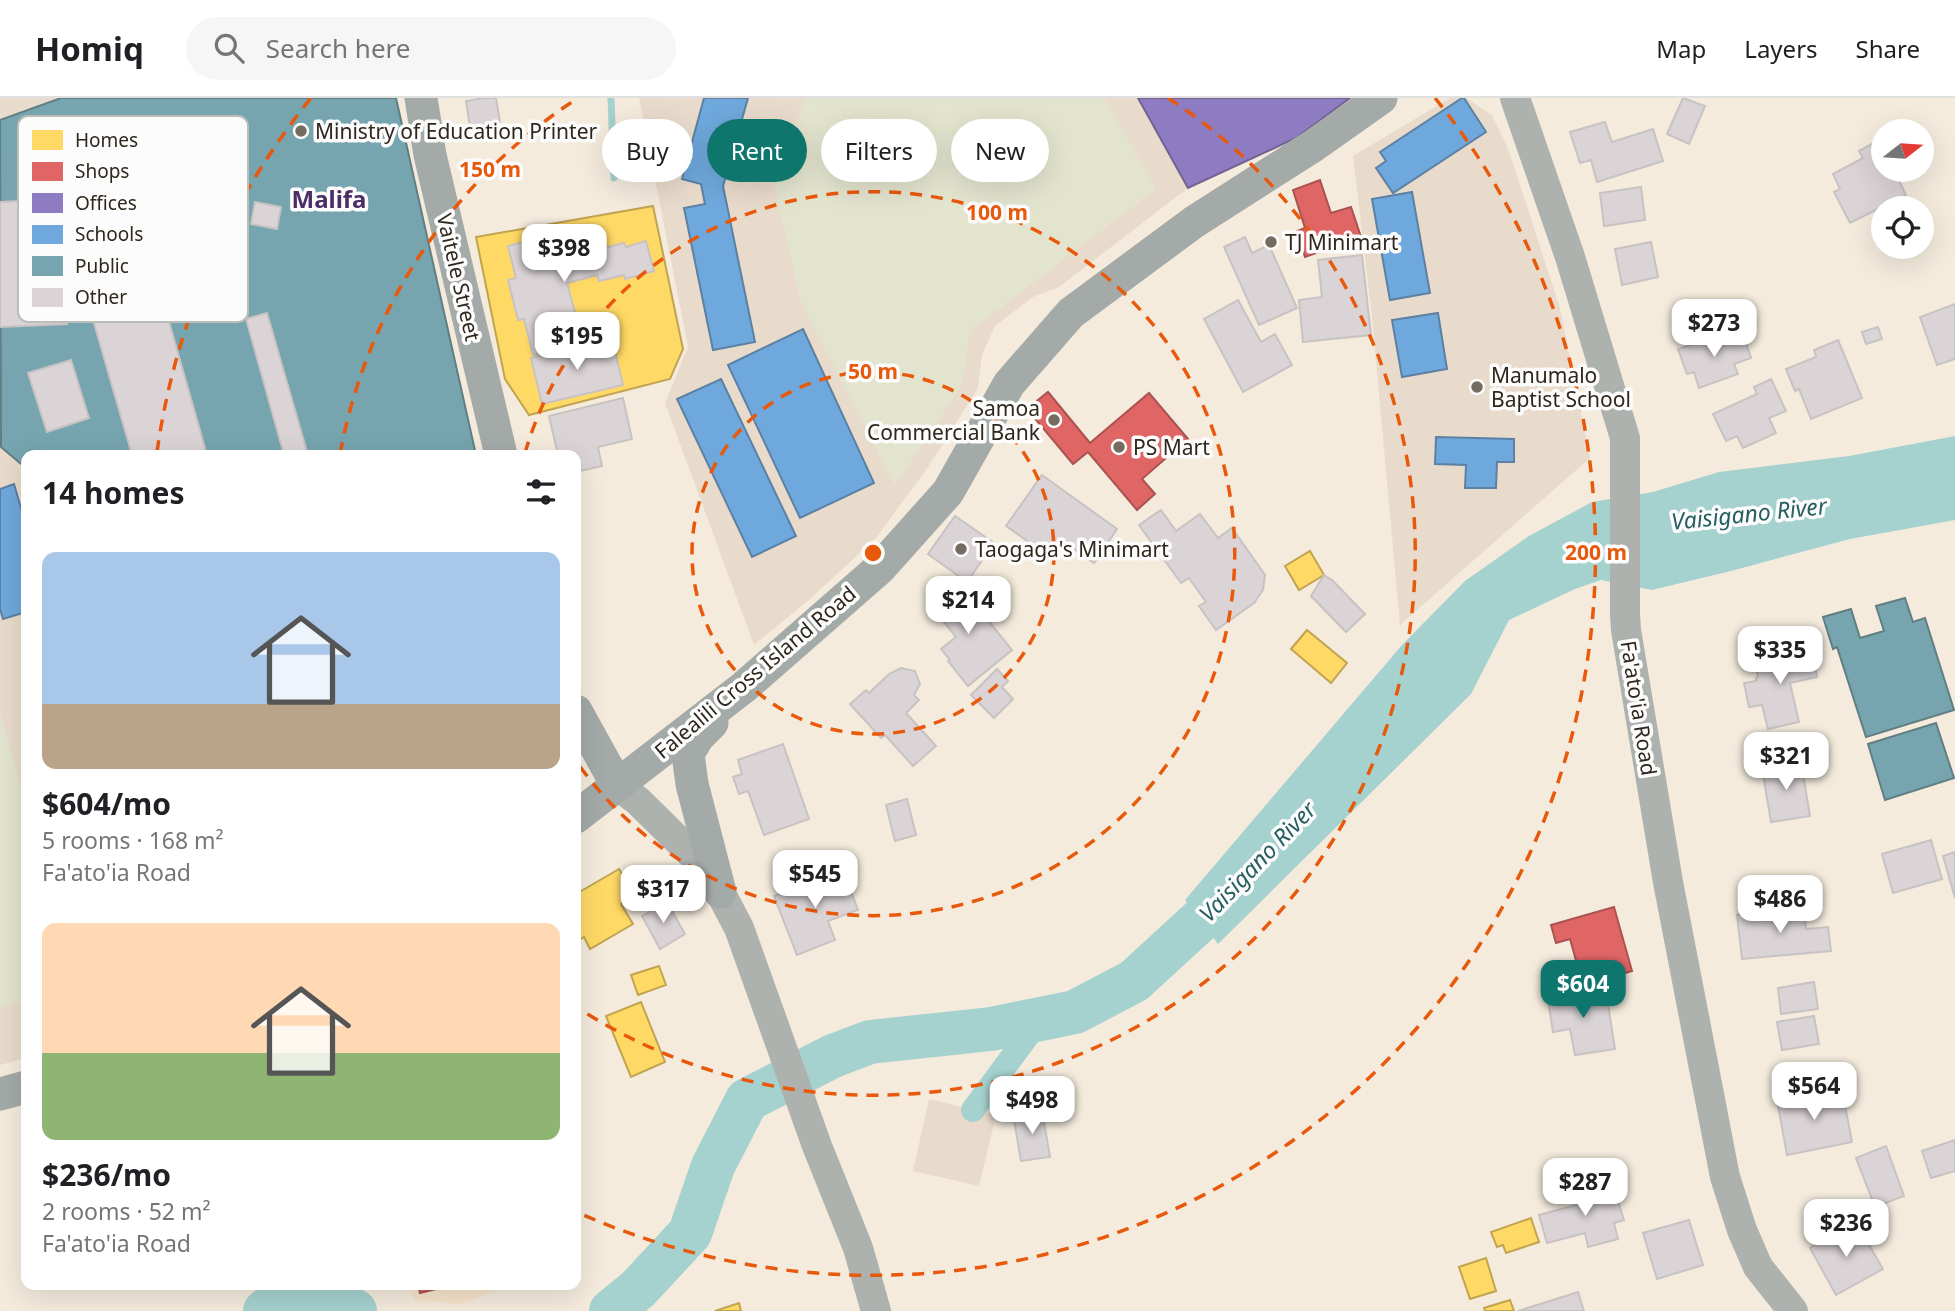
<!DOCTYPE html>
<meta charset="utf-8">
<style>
:root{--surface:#fff;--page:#f6f6f6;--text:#202124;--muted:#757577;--line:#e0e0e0;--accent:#0f766e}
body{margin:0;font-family:"Noto Sans",sans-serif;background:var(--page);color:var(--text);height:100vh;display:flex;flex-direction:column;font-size:26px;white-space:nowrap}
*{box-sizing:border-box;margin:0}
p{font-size:23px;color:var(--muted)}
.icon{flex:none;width:38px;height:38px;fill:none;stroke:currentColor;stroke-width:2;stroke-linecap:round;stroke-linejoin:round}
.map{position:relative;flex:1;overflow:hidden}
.sheet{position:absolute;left:21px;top:352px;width:560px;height:840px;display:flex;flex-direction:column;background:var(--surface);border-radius:14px;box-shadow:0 7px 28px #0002}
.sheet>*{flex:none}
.hud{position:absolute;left:602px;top:21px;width:665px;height:63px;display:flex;gap:14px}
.needle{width:46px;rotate:73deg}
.controls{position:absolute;left:1871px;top:21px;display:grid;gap:14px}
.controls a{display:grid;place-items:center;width:63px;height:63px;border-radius:50%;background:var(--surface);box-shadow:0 7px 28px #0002;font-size:35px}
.price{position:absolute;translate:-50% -60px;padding:0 16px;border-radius:14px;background:#fff;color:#222;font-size:23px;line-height:46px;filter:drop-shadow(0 2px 4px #0008)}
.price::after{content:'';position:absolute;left:50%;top:42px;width:21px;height:16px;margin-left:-10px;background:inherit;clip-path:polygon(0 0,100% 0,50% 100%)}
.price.on{background:var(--accent);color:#fff}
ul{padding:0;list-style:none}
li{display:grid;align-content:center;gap:14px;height:371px;padding:0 21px}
li span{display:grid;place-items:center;height:217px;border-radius:14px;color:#555}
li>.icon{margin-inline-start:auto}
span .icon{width:126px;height:126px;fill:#fffc;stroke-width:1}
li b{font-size:30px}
h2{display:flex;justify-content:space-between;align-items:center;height:84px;padding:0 21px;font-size:30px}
.pill{padding:0 24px;border-radius:32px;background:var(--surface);box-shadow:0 7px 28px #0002;font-size:24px;line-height:63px}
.pill.on{background:var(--accent);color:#fff}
header{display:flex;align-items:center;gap:42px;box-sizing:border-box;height:98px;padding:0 35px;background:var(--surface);border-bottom:2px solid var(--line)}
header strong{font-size:33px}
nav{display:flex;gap:38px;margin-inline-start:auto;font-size:24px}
.search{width:490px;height:63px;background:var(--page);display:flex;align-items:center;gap:18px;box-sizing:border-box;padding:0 24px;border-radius:38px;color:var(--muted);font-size:26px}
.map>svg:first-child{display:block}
.built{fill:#f6e4c9}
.industrial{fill:#e8dbcb}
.education{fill:#e9dbcc}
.green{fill:#e3e4ce}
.water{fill:#a5d1ce}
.homes{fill:#ffd966;stroke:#c1a450;stroke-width:2}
.shops{fill:#e06666;stroke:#ab5350;stroke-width:2}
.offices{fill:#8e7cc3;stroke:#726291;stroke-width:2}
.schools{fill:#6fa8dc;stroke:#5c81a2;stroke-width:2}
.public{fill:#76a5af;stroke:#617f83;stroke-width:2}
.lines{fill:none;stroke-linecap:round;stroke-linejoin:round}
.stream{stroke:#a5d1ce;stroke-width:7}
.canal{stroke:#a5d1ce;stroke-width:24}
.river{stroke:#a5d1ce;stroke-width:44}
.building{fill:#dbd4d7;stroke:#c8c2c2;stroke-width:2}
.secondary{stroke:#adb2af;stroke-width:30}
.primary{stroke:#a4aaa8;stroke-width:33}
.ring{fill:none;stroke:#e8590c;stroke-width:3.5;stroke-dasharray:12 9}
.poi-dot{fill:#746c60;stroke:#fcfcfc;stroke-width:2.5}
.labels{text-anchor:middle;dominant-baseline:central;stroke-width:7;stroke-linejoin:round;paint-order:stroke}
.poi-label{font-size:21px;fill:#2f271c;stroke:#fcfcfc;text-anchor:start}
.street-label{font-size:21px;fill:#2f271c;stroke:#fcfcfc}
.water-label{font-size:23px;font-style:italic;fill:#275f60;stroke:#fcfcfc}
.quarter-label{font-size:24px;font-weight:bold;fill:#4c2e67;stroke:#fcfcfc}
.key{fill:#fcfcfc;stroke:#bebcb9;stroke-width:2}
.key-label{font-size:19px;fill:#2f271c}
.centre{fill:#e8590c;stroke:#fcfcfc;stroke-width:3.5}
.ring-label{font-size:21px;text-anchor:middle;font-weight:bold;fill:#e8590c;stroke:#fcfcfc;stroke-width:7;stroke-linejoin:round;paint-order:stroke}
</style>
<header>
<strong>Homiq</strong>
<div class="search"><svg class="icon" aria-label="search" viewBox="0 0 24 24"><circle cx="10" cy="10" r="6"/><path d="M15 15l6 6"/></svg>Search here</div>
<nav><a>Map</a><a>Layers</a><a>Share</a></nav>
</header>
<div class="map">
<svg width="1955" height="1213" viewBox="0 0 1955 1213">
<rect width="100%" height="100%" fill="#f4ebdd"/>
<path class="built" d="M410 1187H508L463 1206 414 1202Z"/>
<path class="industrial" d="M929 1001 996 1017 979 1088 913 1073Z"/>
<g class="education">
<path d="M0 0H61L0 22Z"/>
<path d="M639 0H1138L1188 90 1059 189 1033 199 995 228 982 257 978 290 928 369 876 440 810 501 754 547 665 305 688 249Z"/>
<path d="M1450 0H1466L1492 17 1509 53 1560 210 1590 360 1400 527 1372 219 1353 58Z"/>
<path d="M0 347 26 370V960L0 967Z"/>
</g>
<g class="green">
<path d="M807 0H1104L1156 91 970 233 962 286 895 387 801 204 773 82Z"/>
<path d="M0 615 26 705V903L0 910Z"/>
</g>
<path class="water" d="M1955 338V422L1850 441 1731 473 1652 492 1601 482 1575 491 1509 522 1471 596 1218 846 1185 802 1402 547 1465 483 1529 438 1592 404 1653 394 1719 374 1849 358Z"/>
<g class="homes">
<path d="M653 108 683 251 670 281 529 317 505 281 476 139Z"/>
<path d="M1310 453 1324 477 1299 492 1285 468Z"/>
<path d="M1307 532 1347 565 1331 585 1291 551Z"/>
<path d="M619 771 635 798 621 806 633 826 590 851 584 839 576 844V796Z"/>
<path d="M659 868 666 887 638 897 631 877Z"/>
<path d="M641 904 665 964 631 979 606 918Z"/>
<path d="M1531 1120 1539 1144 1506 1155 1503 1147 1497 1149 1491 1134Z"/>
<path d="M1486 1160 1496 1193 1470 1201 1459 1169Z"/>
<path d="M1510 1202 1514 1213H1485L1484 1210Z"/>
<path d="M739 1205 741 1213H715Z"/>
</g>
<g class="shops">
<path d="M243 0H324L247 17Z"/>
<path d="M344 0 354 45 258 66 248 21Z"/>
<path d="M1320 82 1331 115 1351 109 1361 139 1305 159 1297 133 1305 130 1293 92Z"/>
<path d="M1048 294 1090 345 1149 295 1188 341 1142 381 1155 396 1137 412 1088 354 1073 366 1027 311Z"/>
<path d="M1614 809 1632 873 1583 887 1570 841 1556 845 1551 827Z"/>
<path d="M418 1186H456L420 1195Z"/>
</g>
<path class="offices" d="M1138 0H1350L1296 40 1188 90Z"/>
<g class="schools">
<path d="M704 0H748L723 88 755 244 713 252 684 110 705 106 701 86 682 81Z"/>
<path d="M1462 0H1464L1486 34 1393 95 1376 70 1386 63 1380 54Z"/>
<path d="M1412 94 1430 195 1390 202 1372 101Z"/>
<path d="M1438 215 1447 271 1402 279 1392 222Z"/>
<path d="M803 231 874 385 800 420 728 267Z"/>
<path d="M721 281 796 438 752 459 677 301Z"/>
<path d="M1436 339 1514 341V364H1497L1496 390H1465L1466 367 1435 366Z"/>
<path d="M14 386 26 427V514L3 521 0 511V391Z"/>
</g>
<g class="public">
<path d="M61 0H396L476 357H26V370L1 349 0 22Z"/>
<path d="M1905 500 1913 524 1925 520 1954 612 1866 639 1837 549 1833 551 1823 519 1851 511 1860 540 1884 533 1876 508Z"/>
<path d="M1936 625 1954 680 1885 702 1868 646Z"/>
</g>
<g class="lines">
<path class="stream" d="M611 0 614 80"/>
<path class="canal" d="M973 1012 1040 921"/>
<g class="river">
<path d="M265 1213 283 1200 336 1204 355 1213"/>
<path d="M611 1213 638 1191 690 1135 713 1068 747 1002 833 958 870 944 991 931 1075 914 1134 883 1231 794 1244 780"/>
</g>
</g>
<g class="building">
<path d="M484 0H496L500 24 470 29 466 3Z"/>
<path d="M1683 0 1705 8 1689 46 1667 36Z"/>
<path d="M1605 24 1612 44 1653 31 1663 63 1597 84 1591 62 1580 65 1570 34Z"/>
<path d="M98 35 177 45 160 183 163 191 190 183 197 204 166 213 207 357H132L81 180Z"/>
<path d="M1883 40V72H1894L1906 97 1850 125 1834 94 1840 91 1833 76 1863 60 1859 53Z"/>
<path d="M1641 89 1645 122 1604 128 1600 95Z"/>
<path d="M59 101 67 226 0 229V104Z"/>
<path d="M255 104 281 109 277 131 251 126Z"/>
<path d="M562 134 567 153 596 145 597 152 624 145 626 149 646 143 654 173 625 181 624 177 599 183 597 177 567 185 583 244 533 257 524 221 518 222 508 182 516 180 508 148Z"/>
<path d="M1245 139 1252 155 1269 147 1297 210 1259 227 1224 149Z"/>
<path d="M1651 144 1658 179 1622 187 1615 151Z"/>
<path d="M1362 157 1371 237 1303 244 1299 202 1322 199 1318 162Z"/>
<path d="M1238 202 1261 244 1275 236 1292 267 1243 294 1204 221Z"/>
<path d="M1955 206V261L1937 267 1920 219Z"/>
<path d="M267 215 308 357H284L246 221Z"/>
<path d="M1878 229 1882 241 1866 246 1862 234Z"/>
<path d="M1725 235 1728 245 1744 239 1751 260 1734 266 1738 276 1699 290 1694 274 1687 276 1678 251Z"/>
<path d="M612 241 623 287 542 306 531 260Z"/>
<path d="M1838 242 1862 300 1811 321 1799 291 1795 293 1786 271 1816 259 1814 252Z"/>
<path d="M71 262 89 320 47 334 28 275Z"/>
<path d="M1771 281 1786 313 1769 320 1776 335 1743 350 1737 338 1726 343 1713 316 1757 296 1754 289Z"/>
<path d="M623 300 632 341 598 349 602 368 576 374V357H558L549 318Z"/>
<path d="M1042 377 1117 431 1094 465 1061 442 1050 459 1006 428Z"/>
<path d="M1161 412 1176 433 1200 416 1218 440 1232 430 1265 477 1263 492 1254 505 1216 532 1199 508 1206 504 1189 480 1181 485 1139 427Z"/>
<path d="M955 418 994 445 967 484 928 456Z"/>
<path d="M1324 477 1332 482 1365 516 1346 534 1311 498Z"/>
<path d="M950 484 975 514 979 511 1012 552 968 588 948 563 950 562 941 551 956 539 927 503Z"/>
<path d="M1812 551 1817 579 1790 585 1799 624 1768 631 1762 607 1749 609 1744 585 1756 583V580L1758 579 1754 562Z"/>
<path d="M901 570 915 573 920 586 914 597 919 602 906 615 936 648 913 668 885 637 881 640 850 606 866 592 869 595 889 576Z"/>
<path d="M997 571 1008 583 1002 589 1013 601 994 620 971 597Z"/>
<path d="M783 646 809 721 764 737 748 693 739 696 733 679 742 676 738 662Z"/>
<path d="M1801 664 1810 718 1771 724 1762 670Z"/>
<path d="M907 701 916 737 895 743 886 707Z"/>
<path d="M1931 742 1942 781 1893 795 1882 756Z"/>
<path d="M1955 754V800L1943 758Z"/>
<path d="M843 772 858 812 828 823 835 842 797 857 774 798Z"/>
<path d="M667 804 685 836 660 851 642 818Z"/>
<path d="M1804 810 1806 831 1828 829 1831 853 1742 861 1737 817Z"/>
<path d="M1814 884 1818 911 1781 916 1778 890Z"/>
<path d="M1584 891 1585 898 1606 894 1615 951 1575 957 1570 931 1553 934 1547 896Z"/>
<path d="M1814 918 1819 946 1782 952 1777 924Z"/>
<path d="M1842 991 1852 1044 1787 1057 1777 1002Z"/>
<path d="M1042 1012 1050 1059 1021 1063 1013 1016Z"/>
<path d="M1955 1042V1073L1931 1080 1922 1053Z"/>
<path d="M1886 1048 1904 1098 1875 1109 1856 1060Z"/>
<path d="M1602 1087 1606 1103 1617 1100 1624 1122 1614 1125 1618 1141 1588 1149 1585 1135 1547 1145 1539 1117 1576 1107 1572 1094Z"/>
<path d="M1689 1122 1703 1167 1657 1181 1643 1135Z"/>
<path d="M1856 1124 1883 1171 1836 1197 1810 1150Z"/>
<path d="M1578 1194 1584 1213H1518Z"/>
</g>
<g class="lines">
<g class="secondary">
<path d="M1515 0 1570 159 1625 340V516L1626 532 1668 784 1725 1079 1742 1132 1758 1169 1793 1213"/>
<path d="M617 687 638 703 693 757 720 794 739 830 817 1048 858 1150 876 1213"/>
</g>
<g class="primary">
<path d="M421 0 430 57 501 357"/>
<path d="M576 613 617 687"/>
<path d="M712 625 698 639 688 656 692 686 720 794"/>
<path d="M576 719 744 589 880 470 948 394 1009 286 1071 215 1194 124 1313 48 1381 0"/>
<path d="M0 996 26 989"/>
</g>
</g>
<g class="ring">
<circle cx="873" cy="455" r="181"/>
<path d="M525 355A362 362 0 1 1 576 663"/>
<path d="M340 356A542 542 0 0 1 578 0M1168 0A542 542 0 1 1 578 910"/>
<path d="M157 354A723 723 0 0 1 311 0M1435 0A723 723 0 0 1 579 1115"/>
</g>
<g class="poi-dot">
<circle cx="301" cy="33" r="7"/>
<circle cx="1271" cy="144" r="7"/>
<circle cx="1477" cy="289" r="7"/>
<circle cx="1054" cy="322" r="7"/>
<circle cx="1119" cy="349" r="7"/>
<circle cx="961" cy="451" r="7"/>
</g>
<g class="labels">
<g class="poi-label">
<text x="315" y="33">Ministry of Education Printer</text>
<text x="1285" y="144">TJ Minimart</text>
<text x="1491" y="277">Manumalo<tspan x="1491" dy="24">Baptist School</tspan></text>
<text x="1040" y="310" text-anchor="end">Samoa<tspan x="1040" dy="24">Commercial Bank</tspan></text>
<text x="1133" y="349">PS Mart</text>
<text x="975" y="451">Taogaga's Minimart</text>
</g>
<g class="street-label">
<text transform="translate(459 179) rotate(77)">Vaitele Street</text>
<text transform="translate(755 574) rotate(-40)">Falealili Cross Island Road</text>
<text transform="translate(1639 610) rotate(81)">Fa'ato'ia Road</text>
</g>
<g class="water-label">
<text transform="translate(1749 415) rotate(-6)">Vaisigano River</text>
<text transform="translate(1257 763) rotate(-46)">Vaisigano River</text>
</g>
<g class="quarter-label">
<text x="329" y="100">Malifa</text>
</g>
</g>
<rect x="18" y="18" width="230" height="206" rx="10" class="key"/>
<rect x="32" y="32" width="31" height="20" fill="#ffd966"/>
<rect x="32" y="64" width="31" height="19" fill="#e06666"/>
<rect x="32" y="95" width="31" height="20" fill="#8e7cc3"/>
<rect x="32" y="127" width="31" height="19" fill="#6fa8dc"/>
<rect x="32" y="158" width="31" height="20" fill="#76a5af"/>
<rect x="32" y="190" width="31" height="19" fill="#dbd4d7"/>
<g class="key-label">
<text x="75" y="49">Homes</text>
<text x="75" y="80">Shops</text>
<text x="75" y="112">Offices</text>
<text x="75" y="143">Schools</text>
<text x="75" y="175">Public</text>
<text x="75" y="206">Other</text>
</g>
<circle cx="873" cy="455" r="10" class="centre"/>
<g class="ring-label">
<text x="490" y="79">150 m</text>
<text x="997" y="122">100 m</text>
<text x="873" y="281">50 m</text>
<text x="1596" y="462">200 m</text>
</g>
</svg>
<div class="controls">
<a><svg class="needle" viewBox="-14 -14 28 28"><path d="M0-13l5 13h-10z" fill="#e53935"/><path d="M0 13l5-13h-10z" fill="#757577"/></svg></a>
<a><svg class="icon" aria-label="locate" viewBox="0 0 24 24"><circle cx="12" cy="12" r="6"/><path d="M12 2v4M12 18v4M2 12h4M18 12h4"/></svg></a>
</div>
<b class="price" style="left:564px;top:186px">$398</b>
<b class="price" style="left:1714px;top:261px">$273</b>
<b class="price" style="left:577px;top:274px">$195</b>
<b class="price" style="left:968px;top:538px">$214</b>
<b class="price" style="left:1780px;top:588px">$335</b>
<b class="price" style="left:1786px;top:694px">$321</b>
<b class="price" style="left:815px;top:812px">$545</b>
<b class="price" style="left:663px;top:827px">$317</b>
<b class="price" style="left:1780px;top:837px">$486</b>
<b class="price on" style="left:1583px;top:922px">$604</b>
<b class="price" style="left:1814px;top:1024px">$564</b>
<b class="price" style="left:1032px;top:1038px">$498</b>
<b class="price" style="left:1585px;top:1120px">$287</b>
<b class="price" style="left:1846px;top:1161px">$236</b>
<div class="hud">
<a class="pill">Buy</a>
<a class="pill on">Rent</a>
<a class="pill">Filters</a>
<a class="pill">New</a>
</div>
<section class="sheet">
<h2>14 homes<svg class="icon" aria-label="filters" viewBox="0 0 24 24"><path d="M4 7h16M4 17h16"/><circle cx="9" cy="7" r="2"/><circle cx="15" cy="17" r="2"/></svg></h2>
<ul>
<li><span style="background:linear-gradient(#a9c7e8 70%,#b9a48a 0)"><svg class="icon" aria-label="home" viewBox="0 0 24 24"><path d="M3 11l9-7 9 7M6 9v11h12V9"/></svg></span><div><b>$604/mo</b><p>5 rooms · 168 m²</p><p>Fa'ato'ia Road</p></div></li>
<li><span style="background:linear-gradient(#ffd9b3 60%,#8fb573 0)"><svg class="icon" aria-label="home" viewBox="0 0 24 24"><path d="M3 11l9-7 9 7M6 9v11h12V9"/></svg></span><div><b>$236/mo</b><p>2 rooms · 52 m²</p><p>Fa'ato'ia Road</p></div></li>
</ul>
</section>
</div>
